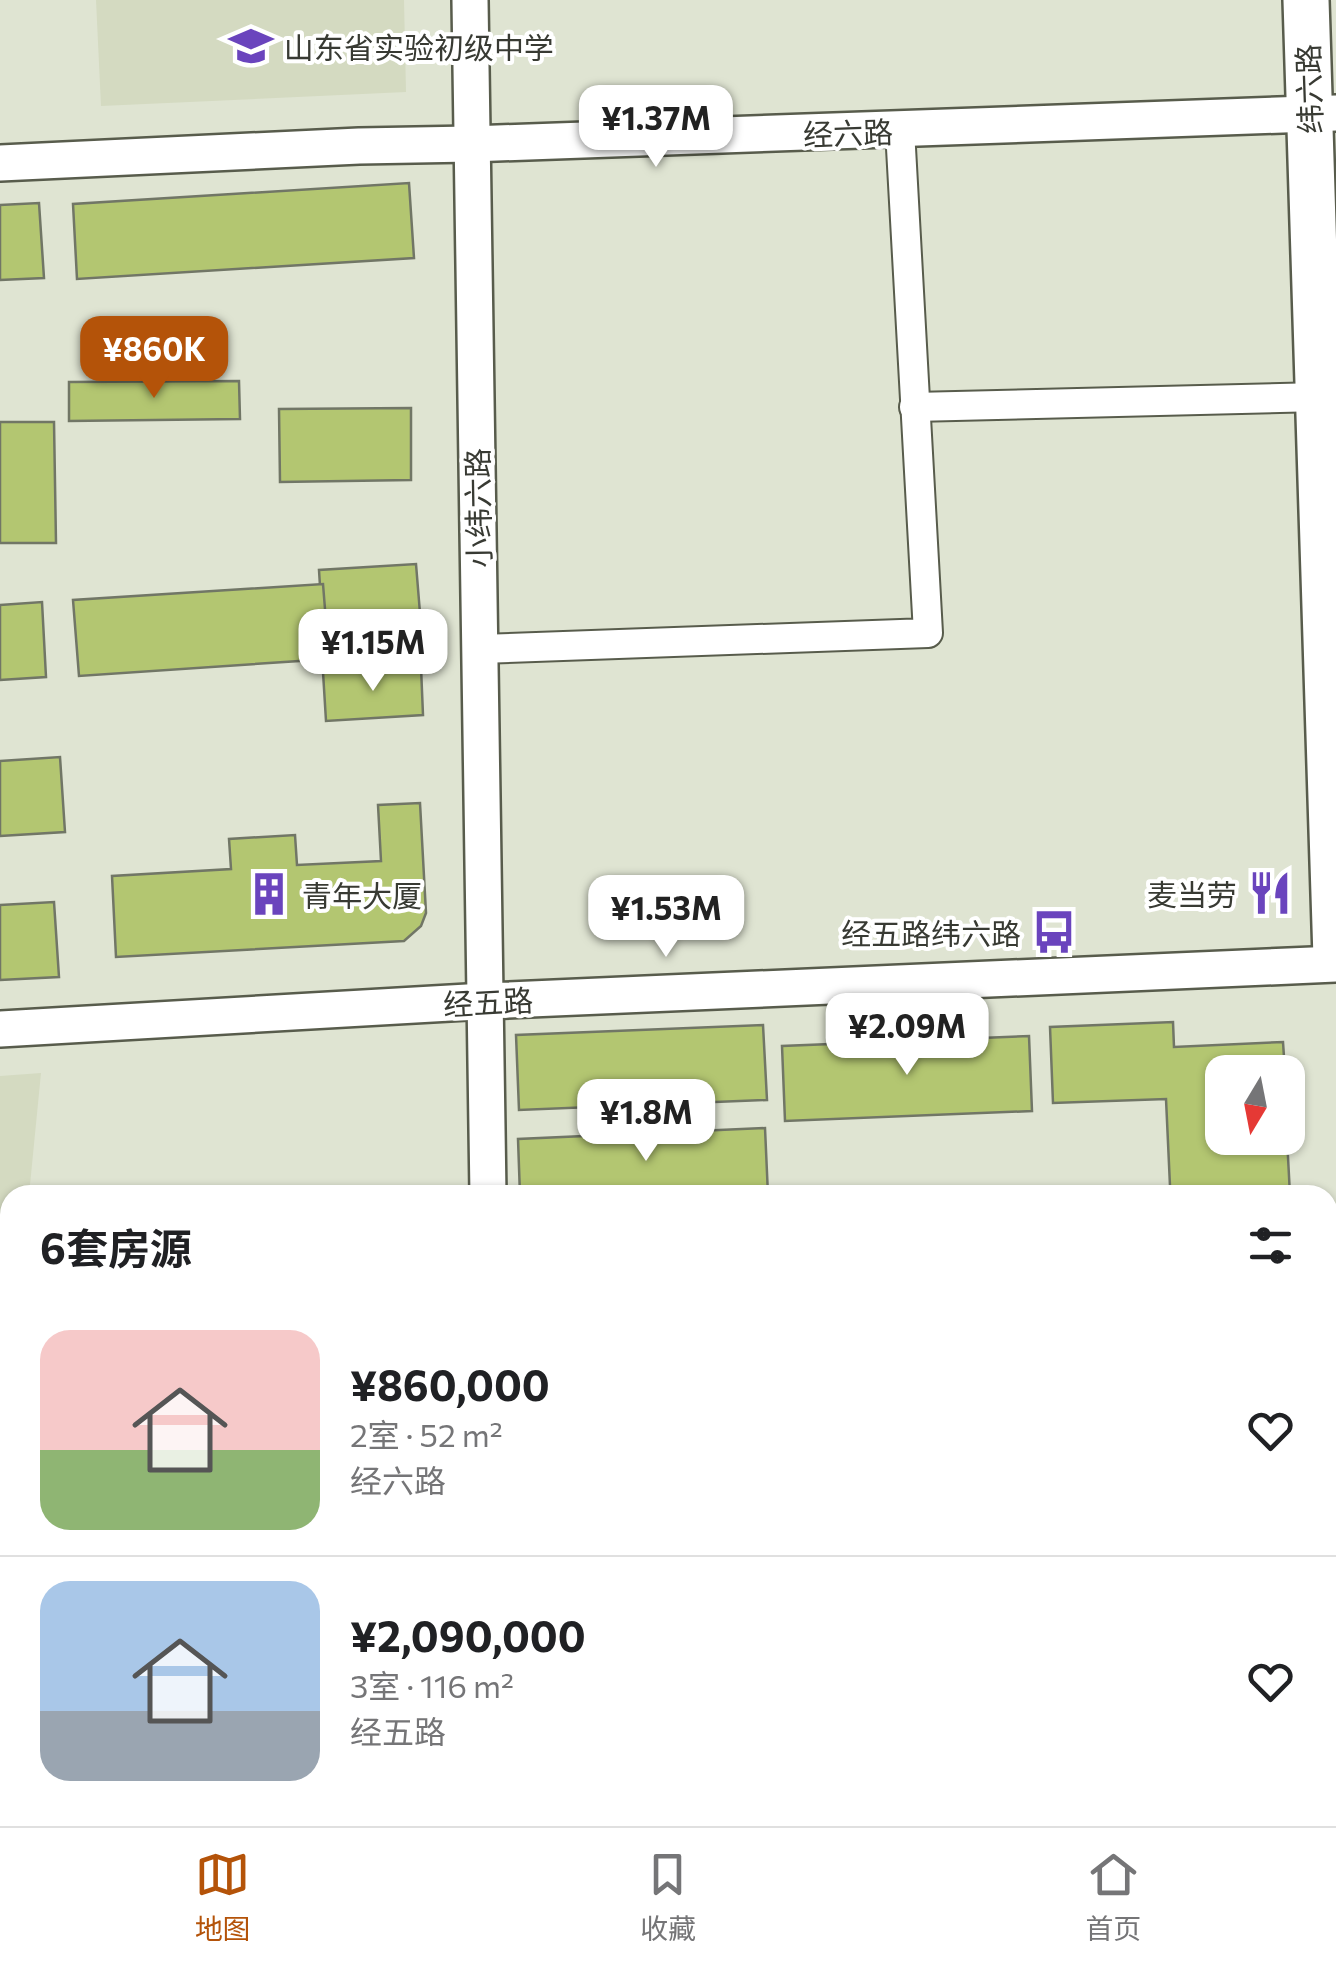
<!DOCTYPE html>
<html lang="zh">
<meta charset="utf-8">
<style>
:root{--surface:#fff;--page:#f2f2f2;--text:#202124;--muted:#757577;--line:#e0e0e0;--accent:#b45309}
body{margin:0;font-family:Commissioner,"Noto Sans SC",sans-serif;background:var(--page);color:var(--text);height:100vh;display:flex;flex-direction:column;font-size:38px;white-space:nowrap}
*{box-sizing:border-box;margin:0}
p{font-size:32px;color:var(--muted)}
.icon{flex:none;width:55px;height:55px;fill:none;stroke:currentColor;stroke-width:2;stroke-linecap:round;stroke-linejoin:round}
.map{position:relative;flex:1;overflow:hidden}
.sheet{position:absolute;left:0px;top:1185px;width:1338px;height:642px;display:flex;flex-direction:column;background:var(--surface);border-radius:30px 30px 0 0;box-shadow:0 2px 8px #0004}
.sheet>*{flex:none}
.needle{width:65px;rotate:190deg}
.fabs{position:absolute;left:1205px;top:1055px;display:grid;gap:20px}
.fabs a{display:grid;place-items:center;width:100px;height:100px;border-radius:20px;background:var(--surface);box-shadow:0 2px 8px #0004;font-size:50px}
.price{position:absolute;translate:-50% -85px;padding:0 22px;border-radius:20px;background:#fff;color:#222;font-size:32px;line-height:65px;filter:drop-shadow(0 2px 5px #0008)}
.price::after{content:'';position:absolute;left:50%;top:60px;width:30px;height:22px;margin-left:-15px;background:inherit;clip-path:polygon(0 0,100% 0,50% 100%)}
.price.current{background:var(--accent);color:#fff}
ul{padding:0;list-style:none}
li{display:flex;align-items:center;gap:30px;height:250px;padding:0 40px}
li+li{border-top:2px solid var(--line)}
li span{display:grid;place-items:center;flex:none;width:280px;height:200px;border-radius:30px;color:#555}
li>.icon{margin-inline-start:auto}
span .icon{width:120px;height:120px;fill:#fffc;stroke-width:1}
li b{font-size:42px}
h2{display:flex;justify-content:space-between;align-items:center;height:120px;padding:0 40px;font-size:42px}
.tabs{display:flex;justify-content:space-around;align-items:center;height:140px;border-top:2px solid var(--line);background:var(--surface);font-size:28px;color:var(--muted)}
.tabs a{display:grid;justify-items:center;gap:5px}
.tabs .current{color:var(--accent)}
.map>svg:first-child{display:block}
.built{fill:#d4dac1}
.building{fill:#b3c671;stroke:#717666;stroke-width:2.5}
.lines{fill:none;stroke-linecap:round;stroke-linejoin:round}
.minor-casing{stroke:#585c4c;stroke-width:32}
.tertiary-casing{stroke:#585c4c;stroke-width:40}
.secondary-casing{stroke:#585c4c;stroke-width:45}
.primary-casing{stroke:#585c4c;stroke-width:50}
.minor{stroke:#fff;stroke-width:28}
.tertiary{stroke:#fff;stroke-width:35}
.secondary{stroke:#fff;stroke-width:40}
.primary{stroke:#fff;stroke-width:45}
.labels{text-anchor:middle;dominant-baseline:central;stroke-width:8;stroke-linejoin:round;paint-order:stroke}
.poi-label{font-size:30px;fill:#383a33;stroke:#fff;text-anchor:start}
.street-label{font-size:30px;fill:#383a33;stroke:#fff}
</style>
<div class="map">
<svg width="1336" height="1826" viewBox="0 0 1336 1826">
<rect width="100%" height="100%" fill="#dfe4d2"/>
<g class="built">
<path d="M96 0H404L406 92 101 106Z"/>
<path d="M41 1073 29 1195H10V1385H0V1076Z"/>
</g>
<g class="building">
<path d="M409 183 414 258 77 279 73 204Z"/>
<path d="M39 203 44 278 0 280V205Z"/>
<path d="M239 381 240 419 69 421V382Z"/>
<path d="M411 408V480L280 482 279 409Z"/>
<path d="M0 422H54L56 543H0Z"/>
<path d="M416 564 420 613 322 618 319 570Z"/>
<path d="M323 584 329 659 79 676 73 600Z"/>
<path d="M42 602 46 677 0 680V605Z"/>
<path d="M421 667 423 715 326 721 323 672Z"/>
<path d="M60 757 65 832 0 836V761Z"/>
<path d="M420 803 426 913 421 926 404 941 116 957 112 876 231 869 229 839 295 835 297 865 381 861 378 805Z"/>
<path d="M54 902 59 977 0 980V905Z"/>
<path d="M1173 1022 1174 1047 1283 1042 1285 1072H1222V1138H1287L1290 1195H1053V1190L1170 1186 1166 1099 1053 1103 1050 1027Z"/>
<path d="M763 1025 767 1100 519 1110 516 1035Z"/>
<path d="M1029 1036 1032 1111 785 1121 782 1046Z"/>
<path d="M765 1128 768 1195H520L518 1139Z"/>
<path d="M0 1550H10V1572L0 1571Z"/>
<path d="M9 1621 10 1669 0 1668V1628L9 1629Z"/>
<path d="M0 1696 10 1697V1734H0Z"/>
</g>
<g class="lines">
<g class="minor-casing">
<g id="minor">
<path d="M914 407 1320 397"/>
<path d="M480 649 928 633 900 130"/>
<path d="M1328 1489 1336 1488"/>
</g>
</g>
<g class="tertiary-casing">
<g id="tertiary">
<path d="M470 0 488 1195"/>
<path d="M0 163 359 146 471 144 1336 113"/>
<path d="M0 1029 485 1001 1336 964"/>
<path d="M496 1818V1826"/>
</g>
</g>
<g class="secondary-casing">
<path id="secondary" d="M1260 1826 1336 1822"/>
</g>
<g class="primary-casing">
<path id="primary" d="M1306 0 1336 958"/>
</g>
<use href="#minor" class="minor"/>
<use href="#tertiary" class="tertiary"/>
<use href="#secondary" class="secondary"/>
<use href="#primary" class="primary"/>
</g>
<defs>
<g id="school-bare" transform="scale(3.45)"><path d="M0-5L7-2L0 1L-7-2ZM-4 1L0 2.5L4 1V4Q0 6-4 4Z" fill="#6a44bd" stroke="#fff" stroke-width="2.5" paint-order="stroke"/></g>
<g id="restaurant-bare" transform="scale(3.45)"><path d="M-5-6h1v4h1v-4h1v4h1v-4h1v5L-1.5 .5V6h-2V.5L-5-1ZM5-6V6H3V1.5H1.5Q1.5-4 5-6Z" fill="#6a44bd" stroke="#fff" stroke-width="2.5" paint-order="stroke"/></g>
<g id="building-bare" transform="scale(3.45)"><path d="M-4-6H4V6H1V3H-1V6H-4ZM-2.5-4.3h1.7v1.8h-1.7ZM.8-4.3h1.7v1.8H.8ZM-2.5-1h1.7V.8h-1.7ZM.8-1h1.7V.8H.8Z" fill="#6a44bd" stroke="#fff" stroke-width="2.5" paint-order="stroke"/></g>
<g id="bus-bare" transform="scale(3.45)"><path d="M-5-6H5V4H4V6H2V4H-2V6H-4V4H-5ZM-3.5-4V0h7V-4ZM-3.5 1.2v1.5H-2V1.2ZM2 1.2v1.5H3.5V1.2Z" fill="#6a44bd" stroke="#fff" stroke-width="2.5" paint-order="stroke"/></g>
</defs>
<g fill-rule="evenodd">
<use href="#school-bare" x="251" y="46"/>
<use href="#restaurant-bare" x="1270" y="893"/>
<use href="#building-bare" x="269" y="894"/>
<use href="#bus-bare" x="1054" y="932"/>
</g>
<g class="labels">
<g class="poi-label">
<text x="284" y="46">山东省实验初级中学</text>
<text x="1237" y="893" text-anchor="end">麦当劳</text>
<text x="302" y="894">青年大厦</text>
<text x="1021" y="932" text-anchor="end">经五路纬六路</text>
</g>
<g class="street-label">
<text transform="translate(1308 89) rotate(-92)">纬六路</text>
<text transform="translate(848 132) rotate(-2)">经六路</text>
<text transform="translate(477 508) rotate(-91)">小纬六路</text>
<text transform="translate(488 1001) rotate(-3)">经五路</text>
</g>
</g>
</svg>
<div class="fabs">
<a><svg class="needle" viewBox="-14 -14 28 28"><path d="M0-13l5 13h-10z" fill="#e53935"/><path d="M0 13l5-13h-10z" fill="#757577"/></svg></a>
</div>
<b class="price" style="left:656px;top:170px">¥1.37M</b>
<b class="price current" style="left:154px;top:401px">¥860K</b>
<b class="price" style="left:373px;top:694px">¥1.15M</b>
<b class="price" style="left:666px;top:960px">¥1.53M</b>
<b class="price" style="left:907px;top:1078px">¥2.09M</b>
<b class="price" style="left:646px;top:1164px">¥1.8M</b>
<section class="sheet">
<h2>6套房源<svg class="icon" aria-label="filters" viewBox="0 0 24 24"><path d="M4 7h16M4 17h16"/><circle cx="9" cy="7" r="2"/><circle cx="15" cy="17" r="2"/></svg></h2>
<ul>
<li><span style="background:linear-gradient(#f6c9c9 60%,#8fb573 0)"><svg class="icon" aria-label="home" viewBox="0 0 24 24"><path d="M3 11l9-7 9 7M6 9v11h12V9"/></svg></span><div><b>¥860,000</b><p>2室 · 52 m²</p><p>经六路</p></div><svg class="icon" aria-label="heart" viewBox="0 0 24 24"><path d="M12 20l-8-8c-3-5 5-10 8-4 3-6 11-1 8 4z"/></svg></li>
<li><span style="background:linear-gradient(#a9c7e8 65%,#9aa5b1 0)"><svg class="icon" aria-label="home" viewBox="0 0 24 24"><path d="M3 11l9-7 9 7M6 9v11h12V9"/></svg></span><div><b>¥2,090,000</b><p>3室 · 116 m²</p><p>经五路</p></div><svg class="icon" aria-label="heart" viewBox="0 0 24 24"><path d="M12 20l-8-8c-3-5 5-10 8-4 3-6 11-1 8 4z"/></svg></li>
</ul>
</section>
</div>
<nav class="tabs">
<a class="current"><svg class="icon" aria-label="map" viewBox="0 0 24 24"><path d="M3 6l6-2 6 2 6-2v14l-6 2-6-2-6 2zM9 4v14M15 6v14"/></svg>地图</a>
<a><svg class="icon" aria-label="saved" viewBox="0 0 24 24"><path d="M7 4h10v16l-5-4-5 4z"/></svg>收藏</a>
<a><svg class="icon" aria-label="home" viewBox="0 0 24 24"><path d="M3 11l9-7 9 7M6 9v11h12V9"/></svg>首页</a>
</nav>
